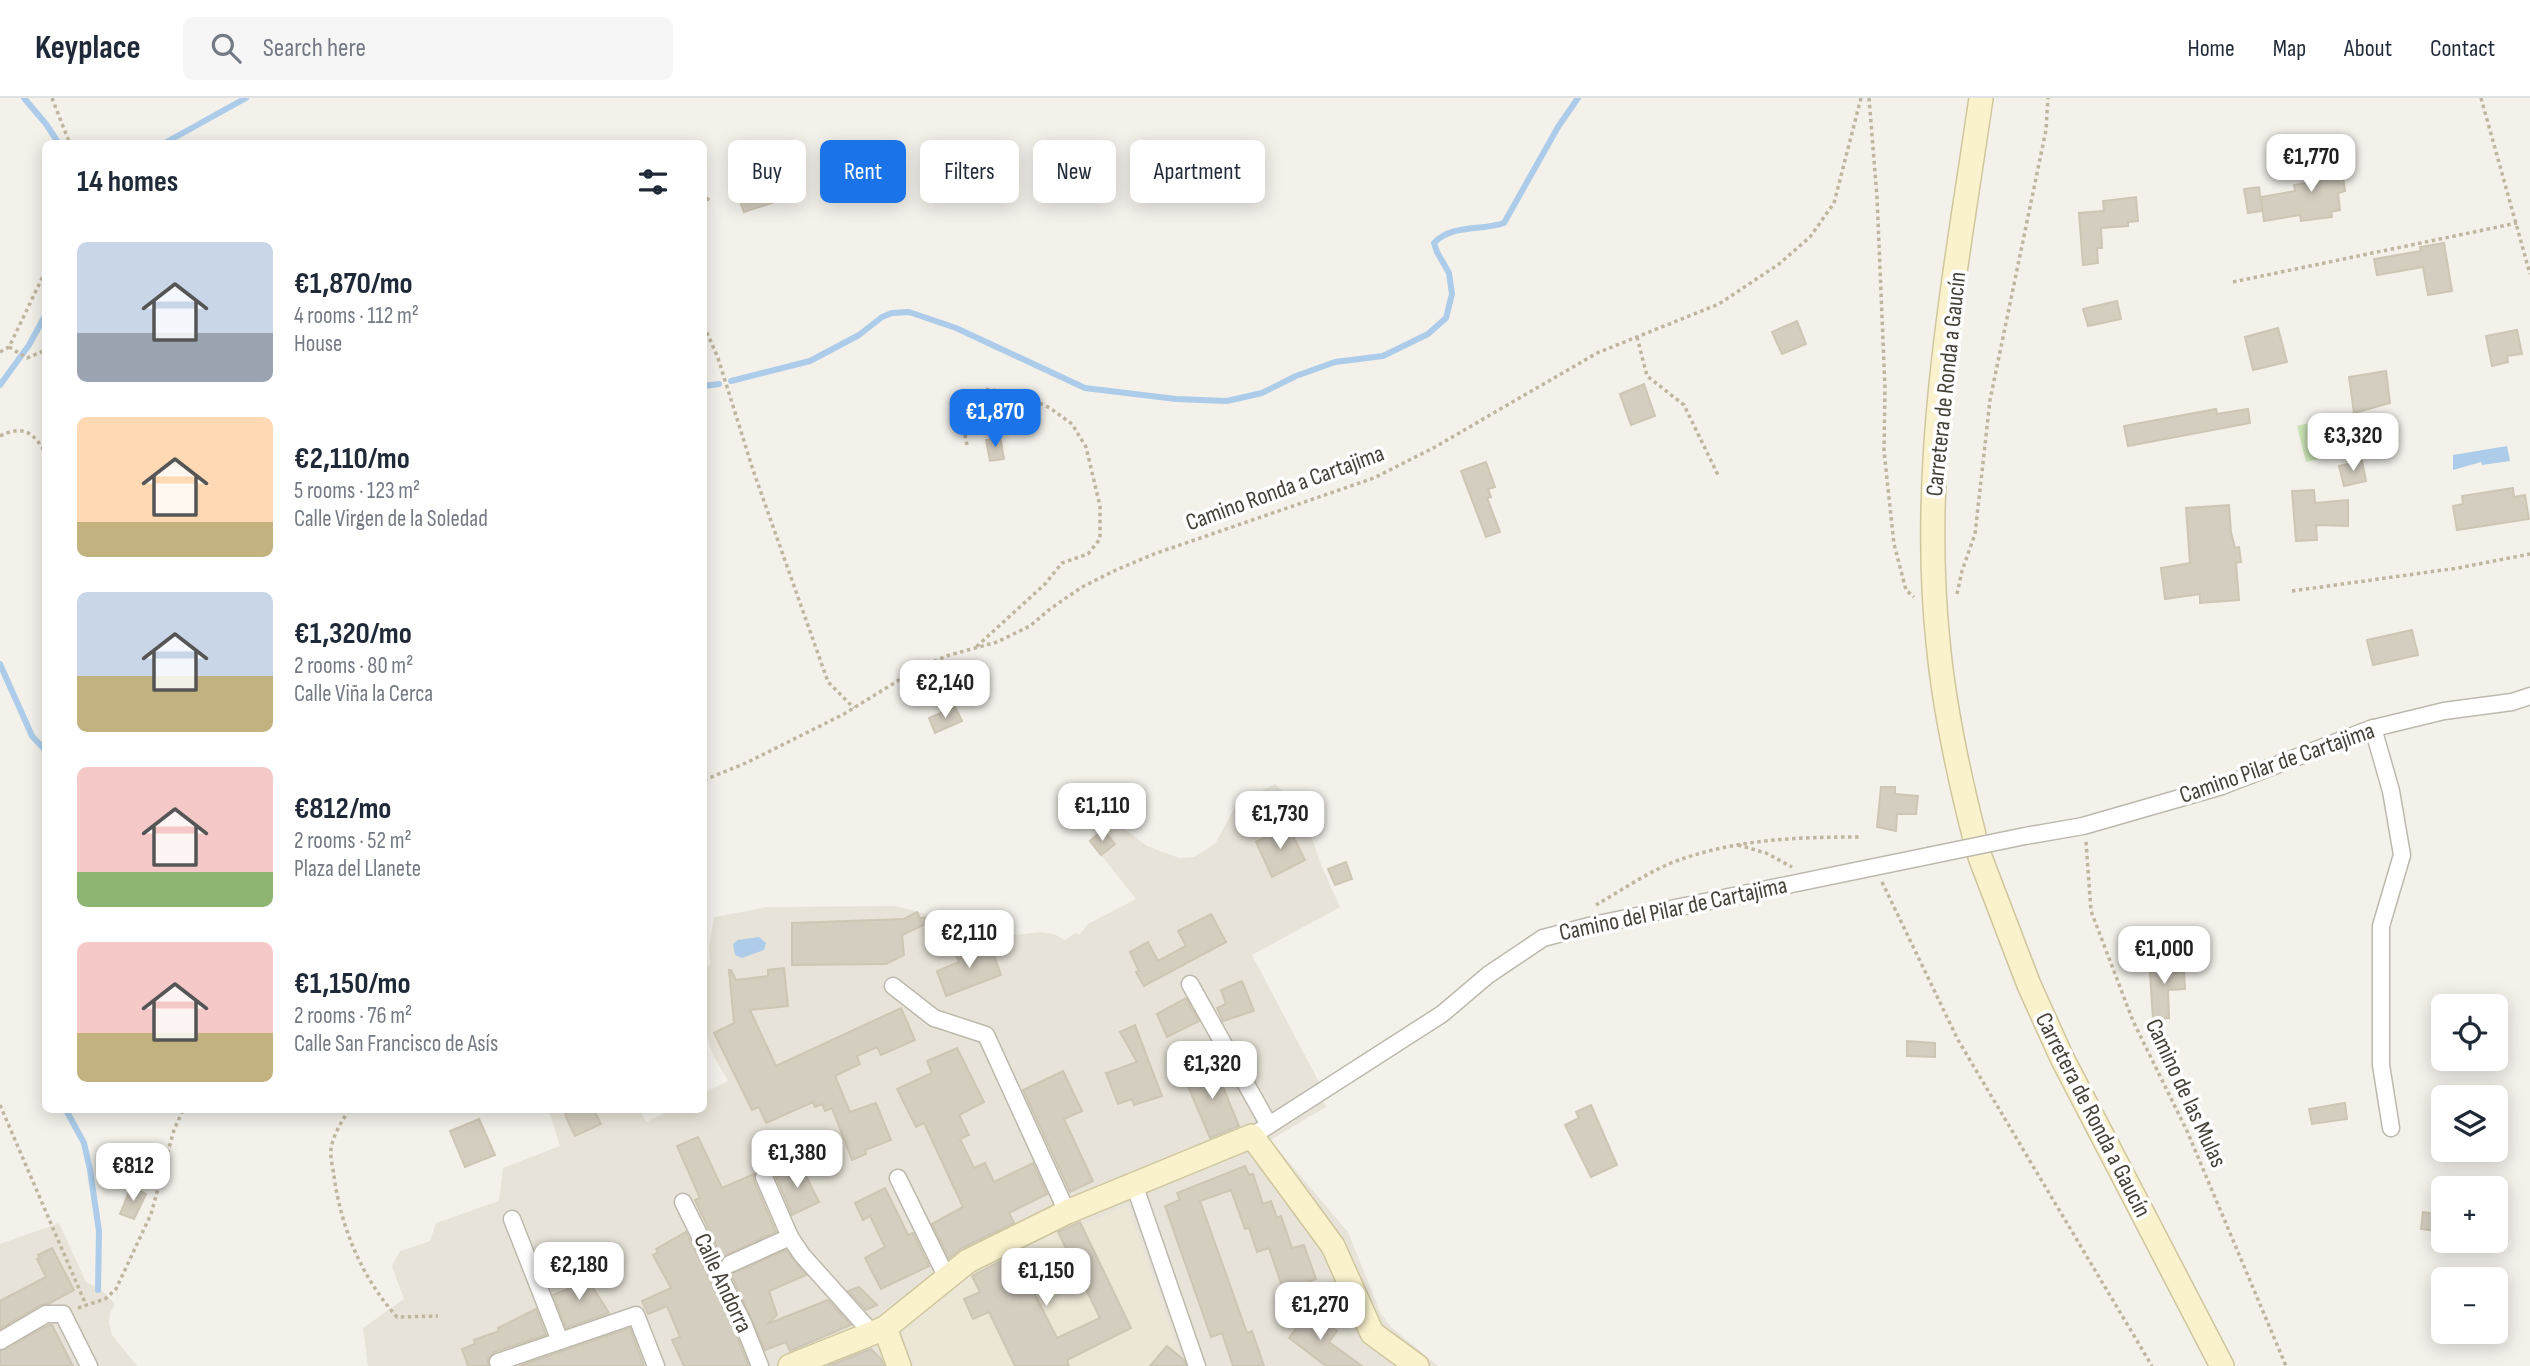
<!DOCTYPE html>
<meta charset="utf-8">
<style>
:root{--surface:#fff;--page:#f6f6f7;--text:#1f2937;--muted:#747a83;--line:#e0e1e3;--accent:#1a73e8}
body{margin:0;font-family:"Sofia Sans Condensed",sans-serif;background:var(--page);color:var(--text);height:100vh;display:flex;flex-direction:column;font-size:26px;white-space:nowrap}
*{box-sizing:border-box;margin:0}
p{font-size:23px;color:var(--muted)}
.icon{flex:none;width:38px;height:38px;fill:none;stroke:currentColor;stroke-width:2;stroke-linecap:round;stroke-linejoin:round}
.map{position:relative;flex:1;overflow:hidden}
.details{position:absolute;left:42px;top:42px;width:665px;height:973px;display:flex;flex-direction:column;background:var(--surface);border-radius:10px;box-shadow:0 4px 18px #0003}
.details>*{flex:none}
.top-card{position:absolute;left:728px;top:42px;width:665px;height:63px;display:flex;gap:14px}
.controls{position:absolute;left:2431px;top:896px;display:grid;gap:14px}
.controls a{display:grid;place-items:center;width:77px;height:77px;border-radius:10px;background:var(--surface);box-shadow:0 4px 18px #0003;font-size:35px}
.price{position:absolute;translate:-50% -60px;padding:0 16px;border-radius:14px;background:#fff;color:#222;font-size:23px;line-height:46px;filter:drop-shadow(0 2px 4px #0008)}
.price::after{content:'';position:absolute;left:50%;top:42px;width:21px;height:16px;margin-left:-10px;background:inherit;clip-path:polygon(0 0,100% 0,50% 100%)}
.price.active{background:var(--accent);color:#fff}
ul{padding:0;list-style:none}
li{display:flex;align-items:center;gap:21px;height:175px;padding:0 35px}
li span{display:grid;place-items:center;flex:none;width:196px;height:140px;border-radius:10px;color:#555}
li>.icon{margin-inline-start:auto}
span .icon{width:84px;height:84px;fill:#fffc;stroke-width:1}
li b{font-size:30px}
h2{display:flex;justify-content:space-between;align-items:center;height:84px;padding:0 35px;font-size:30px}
.tag{padding:0 24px;border-radius:10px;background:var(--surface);box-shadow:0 4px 18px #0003;font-size:24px;line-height:63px}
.tag.active{background:var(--accent);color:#fff}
header{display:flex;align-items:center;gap:42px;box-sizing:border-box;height:98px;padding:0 35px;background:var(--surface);border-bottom:2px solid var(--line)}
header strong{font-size:33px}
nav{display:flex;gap:38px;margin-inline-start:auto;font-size:24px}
.search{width:490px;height:63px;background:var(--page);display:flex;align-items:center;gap:18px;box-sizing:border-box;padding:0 24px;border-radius:10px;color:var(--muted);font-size:26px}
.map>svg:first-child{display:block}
.residential{fill:#e7e3d8}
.education{fill:#ebe6d5}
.green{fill:#cce4b6}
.water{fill:#acccea}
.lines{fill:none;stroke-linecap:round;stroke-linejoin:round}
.stream{stroke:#acccea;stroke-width:6}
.building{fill:#d4cec0;stroke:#cec6b4;stroke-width:2}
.street-casing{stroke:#beb9ad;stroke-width:19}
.secondary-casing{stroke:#cfc69d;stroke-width:26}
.path{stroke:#bfb6a0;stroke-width:3.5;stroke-dasharray:3.5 3.5;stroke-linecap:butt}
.street{stroke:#fff;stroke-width:16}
.secondary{stroke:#faf2cd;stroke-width:23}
.street-bridge-casing{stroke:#beb9ad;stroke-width:19;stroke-linecap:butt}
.street-bridge{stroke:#fff;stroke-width:16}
.labels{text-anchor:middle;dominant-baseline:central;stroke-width:7;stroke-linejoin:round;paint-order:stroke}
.street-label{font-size:24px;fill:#474239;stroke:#fff}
</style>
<header>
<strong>Keyplace</strong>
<div class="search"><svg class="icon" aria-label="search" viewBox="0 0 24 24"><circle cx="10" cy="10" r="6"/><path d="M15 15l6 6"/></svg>Search here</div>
<nav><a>Home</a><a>Map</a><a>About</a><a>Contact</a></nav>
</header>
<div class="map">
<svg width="2530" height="1268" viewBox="0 0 2530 1268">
<rect width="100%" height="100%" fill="#f3f1ea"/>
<g class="residential">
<path d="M1275 686 1301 711 1322 769 1340 809 1252 857 1320 986 1315 989 1326 1009 1270 1042 1348 1134 1381 1216 1391 1229 1438 1268H368L363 1230 404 1201 392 1168 400 1153 430 1143 436 1125 499 1103 503 1070 560 1048 549 1013 640 1012 646 1024 671 1012H704V995L728 983 714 959 704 931V869L710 867 709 849 714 819 768 809 896 808 1009 838 1040 834 1054 836 1065 842 1076 835 1079 837 1088 826 1136 801 1090 743 1113 722 1147 748 1179 760 1194 759 1215 746 1236 707Z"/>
<path d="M59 1125 86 1184 102 1192 115 1206 110 1215 109 1226 112 1237 137 1268H0V1146Z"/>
</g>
<path class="education" d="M1127 1107 1184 1268H914L902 1236 960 1172 1075 1124 1079 1115 1085 1126Z"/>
<path class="green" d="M2355 314 2363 351 2306 364 2297 328Z"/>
<g class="water">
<path d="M2507 348 2510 363 2482 367 2481 364 2453 372V357Z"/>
<path d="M759 839 766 845 764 852 742 860 735 857 733 846 738 842Z"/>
</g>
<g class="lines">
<g class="stream">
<path d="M24 0 46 26 59 46"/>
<path d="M163 46 246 0"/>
<path d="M731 283 810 263 859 237 882 219 892 215 909 214 956 230 1085 290 1176 301 1227 303 1262 295 1296 278 1335 264 1383 258 1428 236 1446 220 1452 196 1449 175 1437 154 1434 145C1452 126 1481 133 1504 125L1558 29 1578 0"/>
<path d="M0 287 29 247 46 216"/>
<path d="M704 288 719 286"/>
<path d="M0 566 32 638 46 653"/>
<path d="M66 1012 84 1045 90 1072 99 1133 98 1192"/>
</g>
</g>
<g class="building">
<path d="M2345 58 2349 78 2343 79 2345 93 2338 95 2340 112 2331 114 2332 119 2301 123 2300 117 2264 123 2261 99 2295 93 2294 87 2311 84 2308 65Z"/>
<path d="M783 82 790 99 744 114 738 98Z"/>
<path d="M2259 89 2262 113 2248 115 2244 91Z"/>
<path d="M2136 99 2138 123 2128 124V128L2101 130 2102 150H2097L2098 165 2083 167 2079 115 2104 113 2103 103Z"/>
<path d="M2444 145 2452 193 2428 197 2423 169 2377 177 2374 161 2421 153 2420 149Z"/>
<path d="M2117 203 2121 221 2088 228 2083 211Z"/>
<path d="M1797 223 1806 246 1782 256 1772 234Z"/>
<path d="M2278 230 2287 264 2253 272 2245 239Z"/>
<path d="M2517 232 2522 256 2507 258 2508 264 2492 268 2486 238Z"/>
<path d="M2386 273 2390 305 2354 315 2349 279Z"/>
<path d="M1644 286 1655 318 1631 327 1620 296Z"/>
<path d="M2216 311 2217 316 2248 311 2250 325 2128 348 2124 328Z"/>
<path d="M1000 339 1004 361 990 363 986 342Z"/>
<path d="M2362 363 2366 383 2344 388 2339 368Z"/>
<path d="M1486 364 1495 389 1488 391 1491 399 1487 400 1500 434 1486 439 1461 373Z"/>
<path d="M2513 390 2514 399 2525 397 2529 421 2457 432 2453 408 2463 406 2462 398Z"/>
<path d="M2314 392 2315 405 2348 402V428L2316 427 2317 442 2296 443 2292 393Z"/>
<path d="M2229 407 2231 434 2235 450 2239 449 2241 464 2236 465 2239 502 2200 505V496L2165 501 2161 470 2190 465 2186 410Z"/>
<path d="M2412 532 2418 557 2373 567 2367 542Z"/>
<path d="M955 609 962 623 935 635 929 620Z"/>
<path d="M1881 689H1895V696L1918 698 1916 716H1897L1896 733 1877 729Z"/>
<path d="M1288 728 1305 762 1272 779 1256 744Z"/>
<path d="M1103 732 1115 746 1101 757 1090 743Z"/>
<path d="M1346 764 1352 781 1335 787 1328 771Z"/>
<path d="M917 814 920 820 940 819 902 837 904 857 886 866 792 867V825L904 821Z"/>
<path d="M1211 816 1226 844 1144 888 1136 874 1139 873 1130 854 1148 844 1158 863 1186 848 1178 833Z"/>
<path d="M986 847 989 854 992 853 1001 877 946 898 937 873 959 864 956 857Z"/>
<path d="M2174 860V875H2184L2185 891 2168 892 2169 920 2153 921 2150 875H2153L2152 861Z"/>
<path d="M784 870 788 908 750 912 776 968 901 910 915 942 881 957 877 949 857 958 860 966 835 978 850 1014 876 1005 891 1042 865 1052 866 1056 852 1062 832 1010 825 1013 822 1006 815 1009 813 1004 766 1025 759 1009 752 1012 714 935 734 925 729 872H731L736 882 768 878V872Z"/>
<path d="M1242 883 1254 913 1223 923 1217 910 1226 906 1221 892Z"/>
<path d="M1186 900 1199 923 1167 939 1157 916Z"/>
<path d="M1135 927 1162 998 1134 1007 1132 1001 1118 1006 1106 975 1137 964 1120 934Z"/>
<path d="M1907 943 1935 945V959L1907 958Z"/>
<path d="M957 950 984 1004 959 1017 969 1037 960 1041 974 1070 985 1065 994 1084 1033 1065 1047 1096 1009 1115 1014 1125 962 1150 949 1160 932 1126 963 1109 924 1025 916 1029 897 991 932 975 927 963Z"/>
<path d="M1214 967 1239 1028 1210 1040 1184 979Z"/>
<path d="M1063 973 1082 1013 1064 1021 1093 1083 1070 1094 1023 992Z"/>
<path d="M2345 1005 2347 1021 2312 1026 2309 1011Z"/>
<path d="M1591 1007 1617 1067 1591 1079 1565 1027 1579 1020 1576 1014Z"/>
<path d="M565 1012H594L601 1026 575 1038 565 1017 567 1015Z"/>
<path d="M479 1021 495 1057 465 1069 450 1033Z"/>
<path d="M698 1039 722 1090 754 1076V1083L776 1134 722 1159 695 1102 700 1100 677 1048Z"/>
<path d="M801 1068 819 1104 792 1117 776 1079Z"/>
<path d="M1245 1068 1249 1077 1253 1076 1263 1106 1271 1103 1277 1120 1281 1118 1292 1150 1304 1147 1316 1181 1301 1186 1303 1193 1286 1200 1269 1150 1257 1154 1249 1130 1245 1131 1231 1092 1200 1103 1247 1235 1252 1233 1264 1268H1233L1222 1235 1211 1239 1165 1108 1180 1102 1177 1095Z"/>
<path d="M131 1089 146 1096 134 1121 120 1116Z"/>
<path d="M885 1090 908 1137 913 1135 929 1168 881 1191 865 1160 885 1149 870 1118 863 1122 855 1105Z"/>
<path d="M2423 1114 2443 1117V1134L2421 1131Z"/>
<path d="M1080 1124 1131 1230 1067 1262 1069 1268H1015L989 1214 973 1221 964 1201 980 1194 972 1178 1014 1156 1057 1240 1100 1220 1058 1134Z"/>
<path d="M686 1134 733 1229 749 1268H684L672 1242 680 1239 667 1208 648 1216 642 1203 671 1190 653 1157 658 1154 656 1151Z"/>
<path d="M52 1150 74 1192 48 1206 41 1207 0 1231V1203L46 1179 37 1161 40 1160 38 1157Z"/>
<path d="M786 1152 806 1177 769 1193 777 1217 767 1226 828 1202 851 1227 790 1253 786 1244 765 1252 731 1176Z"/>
<path d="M583 1174 609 1215 566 1230 553 1197 568 1191 567 1188 571 1186 569 1178Z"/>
<path d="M859 1189 877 1207 866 1212 848 1193Z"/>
<path d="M536 1211 546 1237 494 1254 488 1261V1268H468L462 1251 475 1246 474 1242 499 1233 498 1230Z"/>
<path d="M1310 1212 1337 1233 1329 1244 1362 1268H1326L1289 1240Z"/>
<path d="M49 1227H52L73 1268H0V1253Z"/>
<path d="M630 1230 644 1268H519L563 1253Z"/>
<path d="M1167 1248 1184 1262 1186 1268H1150Z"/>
<path d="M871 1251 881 1261 884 1268H828Z"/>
</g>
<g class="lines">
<g class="street-casing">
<g id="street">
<path d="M2373 630 2391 693 2402 757 2381 828V967L2391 1030"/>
<path d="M2025 738 2083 728 2222 688 2370 631 2444 613 2512 604 2530 598"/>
<path d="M1190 886 1269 1027"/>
<path d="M893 888 934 920 986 937 1067 1114"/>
<path d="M1252 1038 1442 916 1488 877 1543 840 1593 827 1928 758"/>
<path d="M764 1079 790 1139 802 1157 872 1235"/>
<path d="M898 1080 946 1178"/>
<path d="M1134 1086 1197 1268"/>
<path d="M683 1104 743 1225 760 1268"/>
<path d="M512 1121 560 1243 636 1217 656 1268"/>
<path d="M730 1166 790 1139"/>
<path d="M0 1243 46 1216H63L89 1268"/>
<path d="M498 1264 560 1243"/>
</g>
</g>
<g class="secondary-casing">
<g id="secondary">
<path d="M1974 737C1958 674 1944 609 1938 544 1919 362 1955 180 1981 0"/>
<path d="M1980 759 2029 887 2062 960 2222 1268"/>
<path d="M885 1230 899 1268"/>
<path d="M790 1268 885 1230 968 1163 1067 1114 1252 1038 1333 1148 1372 1235 1417 1268"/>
</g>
</g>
<g class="path">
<path d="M52 0 70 46"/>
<path d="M1869 0 1877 99 1885 290 1884 353 1894 446 1906 492 1914 499"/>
<path d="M2481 0 2530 176"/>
<path d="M704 109 710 97"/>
<path d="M2233 184 2517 125"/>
<path d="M704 228 718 260 753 372 828 584 854 610"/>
<path d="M1637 239 1647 278 1684 307 1718 377"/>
<path d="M9 249 27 260 46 252"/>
<path d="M0 254 9 249 46 172"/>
<path d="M0 338C24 326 34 335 46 356"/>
<path d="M967 347 960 311 984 291 1020 296 1050 310 1072 326 1086 349 1100 408V441L1088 456 1062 465 1045 486 976 549"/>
<path d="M2292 493 2458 470 2530 456"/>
<path d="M1957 496 1962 473 1975 436 1990 302 2046 32 2048 0"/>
<path d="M704 682 746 665 844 616 912 574 946 558 997 544 1030 528 1050 511 1082 489 1116 472 1154 456 1374 380 1435 349 1597 255 1719 206 1779 166 1810 139 1834 105 1861 0"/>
<path d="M2086 744 2091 813 2133 923 2187 1033 2286 1268"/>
<path d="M1738 747 1766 755 1792 769"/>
<path d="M1882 784 1958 942 2152 1268"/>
<path d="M1596 807C1622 792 1654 770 1682 761 1740 741 1799 739 1859 739"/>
<path d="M0 1007 86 1207"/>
<path d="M349 1012C342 1023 333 1037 331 1051 330 1059 333 1070 334 1078 341 1130 362 1180 397 1219L438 1218"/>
<path d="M78 1210 105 1201 116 1191 151 1116 174 1032 183 1012"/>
</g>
<use href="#street" class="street"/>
<use href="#secondary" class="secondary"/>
<g class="street-bridge-casing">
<path id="street-bridge" d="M1928 758 2025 738"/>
</g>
<use href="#street-bridge" class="street-bridge"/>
</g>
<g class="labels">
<g class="street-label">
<text transform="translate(1946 286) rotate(-84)">Carretera de Ronda a Gaucín</text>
<text transform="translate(1285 390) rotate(-20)">Camino Ronda a Cartajima</text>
<text transform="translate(2277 665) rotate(-19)">Camino Pilar de Cartajima</text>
<text transform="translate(1673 811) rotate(-12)">Camino del Pilar de Cartajima</text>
<text transform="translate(2186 995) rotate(65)">Camino de las Mulas</text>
<text transform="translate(2093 1017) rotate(63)">Carretera de Ronda a Gaucín</text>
<text transform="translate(723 1185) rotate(65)">Calle Andorra</text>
</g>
</g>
</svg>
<div class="controls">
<a><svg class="icon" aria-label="locate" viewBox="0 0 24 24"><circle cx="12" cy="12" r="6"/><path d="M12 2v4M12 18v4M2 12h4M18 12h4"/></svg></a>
<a><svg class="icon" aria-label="layers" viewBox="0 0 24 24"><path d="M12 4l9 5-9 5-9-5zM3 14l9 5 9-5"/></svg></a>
<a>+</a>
<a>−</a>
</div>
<b class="price" style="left:2311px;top:96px">€1,770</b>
<b class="price active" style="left:995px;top:351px">€1,870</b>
<b class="price" style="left:2353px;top:375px">€3,320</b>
<b class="price" style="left:945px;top:622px">€2,140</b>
<b class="price" style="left:1102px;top:745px">€1,110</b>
<b class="price" style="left:1280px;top:753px">€1,730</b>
<b class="price" style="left:969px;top:872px">€2,110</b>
<b class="price" style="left:2164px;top:888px">€1,000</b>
<b class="price" style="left:1212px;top:1003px">€1,320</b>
<b class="price" style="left:797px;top:1092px">€1,380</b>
<b class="price" style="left:133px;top:1105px">€812</b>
<b class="price" style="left:579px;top:1204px">€2,180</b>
<b class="price" style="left:1046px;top:1210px">€1,150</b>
<b class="price" style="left:1320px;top:1244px">€1,270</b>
<div class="top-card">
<a class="tag">Buy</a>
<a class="tag active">Rent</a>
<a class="tag">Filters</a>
<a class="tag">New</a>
<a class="tag">Apartment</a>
</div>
<section class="details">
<h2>14 homes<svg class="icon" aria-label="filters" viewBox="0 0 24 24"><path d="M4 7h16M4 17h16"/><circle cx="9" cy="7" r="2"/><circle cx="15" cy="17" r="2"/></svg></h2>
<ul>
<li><span style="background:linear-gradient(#c9d6e8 65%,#9aa5b1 0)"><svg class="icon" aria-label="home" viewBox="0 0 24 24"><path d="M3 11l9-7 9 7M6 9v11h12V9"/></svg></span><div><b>€1,870/mo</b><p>4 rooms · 112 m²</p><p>House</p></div></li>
<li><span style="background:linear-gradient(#ffd9b3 75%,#c2b280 0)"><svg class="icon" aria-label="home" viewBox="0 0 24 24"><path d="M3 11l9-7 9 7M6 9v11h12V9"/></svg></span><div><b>€2,110/mo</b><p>5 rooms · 123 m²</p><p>Calle Virgen de la Soledad</p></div></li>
<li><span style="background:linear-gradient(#c9d6e8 60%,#c2b280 0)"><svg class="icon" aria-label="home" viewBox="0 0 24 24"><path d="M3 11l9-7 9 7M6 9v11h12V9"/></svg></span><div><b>€1,320/mo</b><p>2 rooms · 80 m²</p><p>Calle Viña la Cerca</p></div></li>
<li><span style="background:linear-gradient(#f6c9c9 75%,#8fb573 0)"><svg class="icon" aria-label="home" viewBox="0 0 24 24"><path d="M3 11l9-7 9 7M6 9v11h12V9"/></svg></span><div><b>€812/mo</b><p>2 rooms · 52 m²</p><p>Plaza del Llanete</p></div></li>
<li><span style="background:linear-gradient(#f6c9c9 65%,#c2b280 0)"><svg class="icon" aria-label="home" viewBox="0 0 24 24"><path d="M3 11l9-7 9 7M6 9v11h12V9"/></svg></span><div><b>€1,150/mo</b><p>2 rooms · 76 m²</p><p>Calle San Francisco de Asís</p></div></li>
</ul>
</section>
</div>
